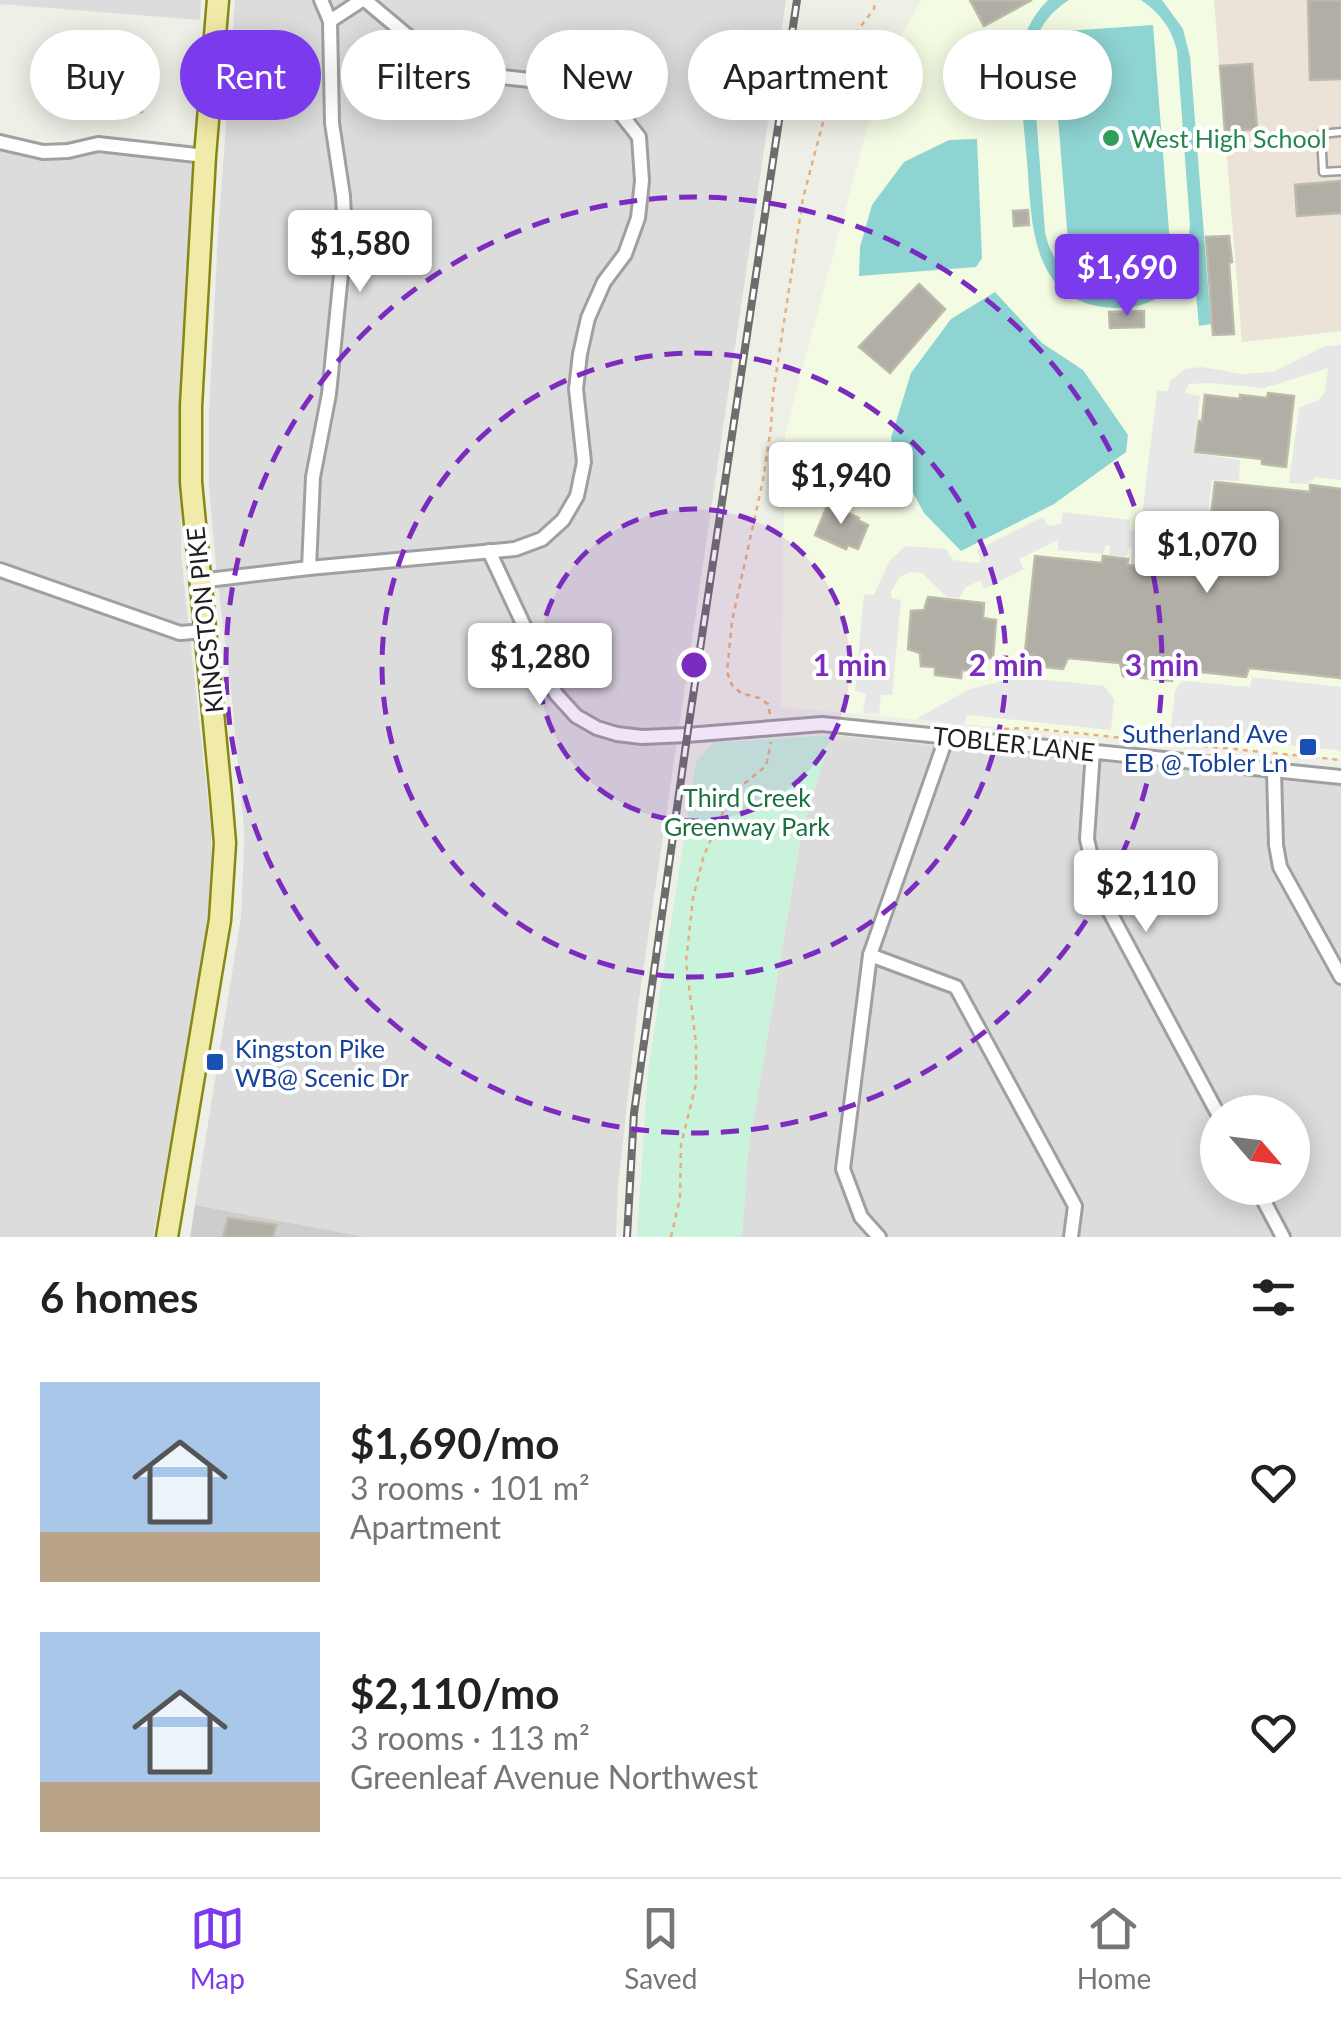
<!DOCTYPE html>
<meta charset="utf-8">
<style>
:root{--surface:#fff;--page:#f2f2f2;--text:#222;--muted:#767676;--line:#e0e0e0;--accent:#7c3aed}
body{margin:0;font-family:Lato,sans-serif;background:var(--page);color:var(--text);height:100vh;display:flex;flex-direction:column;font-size:38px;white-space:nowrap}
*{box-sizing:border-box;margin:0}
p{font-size:32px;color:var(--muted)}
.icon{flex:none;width:55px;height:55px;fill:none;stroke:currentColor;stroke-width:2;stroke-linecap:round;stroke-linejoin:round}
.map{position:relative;height:1237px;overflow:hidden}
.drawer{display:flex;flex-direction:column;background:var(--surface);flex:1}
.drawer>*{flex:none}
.banner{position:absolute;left:30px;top:30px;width:1282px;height:90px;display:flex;gap:20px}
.needle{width:65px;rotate:118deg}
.tools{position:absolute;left:1200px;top:1095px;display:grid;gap:20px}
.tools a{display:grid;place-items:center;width:110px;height:110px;border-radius:50%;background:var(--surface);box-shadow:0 5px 25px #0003;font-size:50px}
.price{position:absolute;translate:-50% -85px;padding:0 22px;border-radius:10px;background:#fff;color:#222;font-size:32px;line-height:65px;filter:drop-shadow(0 2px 5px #0008)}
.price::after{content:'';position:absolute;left:50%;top:60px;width:30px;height:22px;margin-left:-15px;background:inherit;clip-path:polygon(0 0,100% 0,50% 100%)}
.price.selected{background:var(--accent);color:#fff}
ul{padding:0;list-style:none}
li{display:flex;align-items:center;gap:30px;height:250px;padding:0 40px}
li span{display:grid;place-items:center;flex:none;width:280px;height:200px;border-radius:0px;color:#555}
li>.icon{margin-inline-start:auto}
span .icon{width:120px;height:120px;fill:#fffc;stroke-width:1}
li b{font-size:42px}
h2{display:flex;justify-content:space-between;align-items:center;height:120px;padding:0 40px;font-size:42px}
.chip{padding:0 35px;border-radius:45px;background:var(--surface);box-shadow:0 5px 25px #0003;font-size:35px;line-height:90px}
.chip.selected{background:var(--accent);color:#fff}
.menu{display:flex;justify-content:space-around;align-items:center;height:140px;border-top:2px solid var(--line);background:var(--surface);font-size:28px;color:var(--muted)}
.menu a{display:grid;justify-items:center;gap:5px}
.menu .selected{color:var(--accent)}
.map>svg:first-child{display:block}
.residential{fill:#dddcdc;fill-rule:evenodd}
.education{fill:#f3fbe3}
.religious{fill:#cdcdcd}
.military{fill:#ebe3d7}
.park{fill:#c9f3db}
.pitch{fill:#8ed4d2}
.parking{fill:#e7e7e7}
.building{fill:#b1aea5;stroke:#bebaab;stroke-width:2.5}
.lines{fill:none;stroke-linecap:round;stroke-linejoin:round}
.lane-casing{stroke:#a0a0a0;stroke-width:11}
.street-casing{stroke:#a0a0a0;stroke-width:18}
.primary-casing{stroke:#868812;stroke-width:25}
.path{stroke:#e9ae7d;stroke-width:2.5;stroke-dasharray:5 5;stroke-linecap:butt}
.lane{stroke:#fff;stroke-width:6}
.street{stroke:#fff;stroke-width:12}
.primary{stroke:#f1eba9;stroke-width:20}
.rail-casing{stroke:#6d6d6d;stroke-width:8}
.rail{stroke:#fff;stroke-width:4;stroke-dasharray:11;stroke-linecap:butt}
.ring{fill:none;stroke:#7b2cbf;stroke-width:5;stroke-dasharray:18 12}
.leisure-dot{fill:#2e9e5b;stroke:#fff;stroke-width:4}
.transit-dot{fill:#1a4fb4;stroke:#fff;stroke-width:4}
.labels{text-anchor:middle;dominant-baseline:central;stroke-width:8;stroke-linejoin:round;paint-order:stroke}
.leisure-label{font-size:25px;fill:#27864d;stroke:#fff;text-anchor:start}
.street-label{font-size:25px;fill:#1f1f1f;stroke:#fff}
.transit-label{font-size:25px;fill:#164399;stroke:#fff;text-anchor:end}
.park-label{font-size:25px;fill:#19713f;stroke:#fff}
.centre{fill:#7b2cbf;stroke:#fff;stroke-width:5}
.ring-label{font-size:30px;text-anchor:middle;font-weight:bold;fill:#7b2cbf;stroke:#fff;stroke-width:8;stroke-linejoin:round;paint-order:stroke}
</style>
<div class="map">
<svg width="1341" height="1237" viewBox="0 0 1341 1237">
<rect width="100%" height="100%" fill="#eeefe6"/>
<g class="residential">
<path d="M0 0H201L200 20 0 4Z"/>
<path d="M235 0H786L638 1006 618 1186 616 1237H366L195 1205 241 917 244 847V829L232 700 216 566 209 487V411L218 234Z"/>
<path d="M0 151 44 159 97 153 193 160 182 402 181 555 211 829 212 880 208 930 191 1031 153 1237H0Z"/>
<path d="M831 735 1341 786V1237H742L748 1152 801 835ZM1218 1112H1292V1188H1218Z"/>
</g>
<path class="education" d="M922 0H1215L1242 342 1341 331V759L781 707 785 433 885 63Z"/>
<path class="religious" d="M195 1205 366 1237H190Z"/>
<path class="military" d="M1214 0H1341V331L1242 342Z"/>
<path class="park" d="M831 735 801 835 748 1152 742 1237H637L648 1071 696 762 713 743Z"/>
<g class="pitch">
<path d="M1048 0H1069C1046 15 1034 34 1032 61L1045 232C1063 319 1184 315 1190 225L1177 51C1172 29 1160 13 1141 0H1162L1183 29 1190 57 1211 324 1199 326 1193 264C1176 290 1150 309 1116 308 1030 306 1032 224 1027 161 1024 128 1020 94 1020 61 1022 36 1031 17 1048 0Z"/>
<path d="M1153 25 1170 244 1069 253 1051 32Z"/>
<path d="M977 139 982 258 976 267 859 276 860 247 872 205 904 162 949 140Z"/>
<path d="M995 292 1042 343 1083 370 1128 435 1126 452 1054 504 961 551 924 513 896 461 891 438 911 373 951 319Z"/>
</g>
<g class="parking">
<path d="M1341 345V480L1316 477 1307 484 1289 483 1299 408 1319 400 1325 391 1328 368 1264 388 1209 383 1189 384 1185 393 1200 396 1193 453 1240 460 1239 481 1212 480 1204 553 1167 548 1157 556 1156 566 1131 564 1132 548 1129 547 1126 557 1109 555 1110 546 1106 545 1103 554 1058 550V540L1019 559 1024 569 985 589 980 580 965 588 959 598 947 597 922 573 911 572 900 577 891 592 892 598 901 600 892 695H881L879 714 863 713 866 694 855 691 864 594 874 595 890 560 906 546 946 549 953 560 977 563 981 561 977 550 1043 517 1048 526 1061 524 1063 512 1130 520 1129 529 1140 533 1157 391H1168L1170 381 1185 369 1201 367 1242 374 1273 372 1325 346Z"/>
<path d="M1018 677 1104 686 1114 699 1111 730 967 715 964 725 916 719 970 689Z"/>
<path d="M1252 677 1341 687V752L1336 750 1190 735 1169 743 1175 691 1178 685 1184 681 1250 687Z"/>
</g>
<g class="building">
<path d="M970 0H1032L984 26Z"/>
<path d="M1308 0H1341V79L1310 80Z"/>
<path d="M1252 64 1257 129 1225 132 1220 66Z"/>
<path d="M97 80 137 82V87H143L142 112 115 111V114L96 113V109L85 108 83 92 86 84 97 85Z"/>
<path d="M1341 181V213L1297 216 1295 185Z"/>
<path d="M1028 210 1029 225 1014 226 1013 211Z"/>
<path d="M1229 236 1232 262 1229 263 1234 334 1213 335 1206 237Z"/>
<path d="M919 284 945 309 890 373 859 347Z"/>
<path d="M1144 311V327L1110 328 1109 312Z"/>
<path d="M1268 393 1294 396 1286 467 1262 464V459L1195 452 1199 421 1202 422 1205 395 1240 399V395L1267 398Z"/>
<path d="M1215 482 1310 492V485L1341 489V678L1249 668 1246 677 1173 669 1172 681 1123 676 1120 663 1068 658 1063 669 1033 666 1035 657 1025 652 1035 556 1102 563 1103 556 1128 559 1127 565 1158 568 1159 556 1197 561 1198 555 1206 556Z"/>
<path d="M830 499 840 503 837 508 859 518 858 520 868 525 858 549 848 545 846 549 815 535Z"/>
<path d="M928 597 984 603 983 618 996 620 993 658 980 659 976 671 962 670 961 678 935 675V667L921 666 920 653 908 649 911 611 924 610Z"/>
<path d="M228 1218 276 1225 273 1237H223Z"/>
</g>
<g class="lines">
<g class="lane-casing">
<path id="lane" d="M1341 132 1321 134 1323 172 1341 171"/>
</g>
<g class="street-casing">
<g id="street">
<path d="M330 21 362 0"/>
<path d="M0 142 43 152 68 151 98 144 205 156"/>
<path d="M489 551 556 694 576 716 597 728 617 734 642 737 687 735 822 724 1341 777"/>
<path d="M309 568 313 477 329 394 345 234 343 196 332 123 330 21 321 0"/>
<path d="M0 570 180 633 205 631"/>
<path d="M199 581 309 568 515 549 542 539 563 520 577 496 584 462 576 389 580 354 588 318 604 282 625 254 638 218 642 181 639 137 613 104 575 85 502 77 454 64 409 37 365 0"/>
<path d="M1093 751 1087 839 1099 892 1218 1114"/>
<path d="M1274 771 1276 845 1280 867 1341 977"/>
<path d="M870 955 956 987 1075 1206 1071 1237"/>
<path d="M1257 1188 1283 1237"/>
<path d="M879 1237 861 1217 843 1169 870 955 947 736"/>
</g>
</g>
<g class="primary-casing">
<path id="primary" d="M167 1237 220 920 225 843 221 796 191 482V406L205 156 218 0"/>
</g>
<g class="path">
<path d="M770 714 768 704 759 698 741 693 732 685 727 672 732 621 763 480 771 427 773 394 803 198 842 51 874 9 875 0"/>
<path d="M1004 729 1026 728 1341 760"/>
<path d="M671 1237 680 1198 681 1145 696 1084V1044L686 962 693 898 704 855 722 814 740 787 766 766 771 742"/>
</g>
<use href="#lane" class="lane"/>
<use href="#street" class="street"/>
<use href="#primary" class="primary"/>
<g class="rail-casing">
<path id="rail" d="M627 1237 634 1113 689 723 797 0"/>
</g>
<use href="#rail" class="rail"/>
</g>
<circle cx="694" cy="665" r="156" fill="#7b2cbf" fill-opacity=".12"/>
<g class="ring">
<circle cx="694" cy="665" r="156"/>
<circle cx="694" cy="665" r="312"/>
<circle cx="694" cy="665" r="468"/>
</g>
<circle class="leisure-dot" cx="1111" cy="138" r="10"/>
<g class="transit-dot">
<rect x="1298" y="737" width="20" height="20" rx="5"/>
<rect x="205" y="1052" width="20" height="20" rx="5"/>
</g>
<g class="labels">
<g class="leisure-label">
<text x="1131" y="138">West High School</text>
</g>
<g class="street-label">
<text transform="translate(204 620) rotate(-96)">KINGSTON PIKE</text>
<text transform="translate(1014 743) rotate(6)">TOBLER LANE</text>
</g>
<g class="transit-label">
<text x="1288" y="733">Sutherland Ave<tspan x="1288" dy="29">EB @ Tobler Ln</tspan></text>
<text x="235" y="1048" text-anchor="start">Kingston Pike<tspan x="235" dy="29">WB@ Scenic Dr</tspan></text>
</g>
<g class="park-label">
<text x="747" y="797">Third Creek<tspan x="747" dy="29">Greenway Park</tspan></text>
</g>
</g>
<circle cx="694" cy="665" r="15" class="centre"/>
<g class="ring-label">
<text x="850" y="676">1 min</text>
<text x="1006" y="676">2 min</text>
<text x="1162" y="676">3 min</text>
</g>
</svg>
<div class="tools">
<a><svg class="needle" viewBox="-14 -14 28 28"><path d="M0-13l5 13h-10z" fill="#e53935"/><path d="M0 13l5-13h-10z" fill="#767676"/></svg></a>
</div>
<b class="price" style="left:360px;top:295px">$1,580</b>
<b class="price selected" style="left:1127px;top:319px">$1,690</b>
<b class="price" style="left:841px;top:527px">$1,940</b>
<b class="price" style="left:1207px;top:596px">$1,070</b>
<b class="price" style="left:540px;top:708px">$1,280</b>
<b class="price" style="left:1146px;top:935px">$2,110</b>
<div class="banner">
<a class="chip">Buy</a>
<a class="chip selected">Rent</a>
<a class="chip">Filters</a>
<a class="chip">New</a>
<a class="chip">Apartment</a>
<a class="chip">House</a>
</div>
</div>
<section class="drawer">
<h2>6 homes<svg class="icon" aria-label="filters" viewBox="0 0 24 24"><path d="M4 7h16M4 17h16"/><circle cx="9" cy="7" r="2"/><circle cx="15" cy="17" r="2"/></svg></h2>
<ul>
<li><span style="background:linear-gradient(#a9c7e8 75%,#b9a48a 0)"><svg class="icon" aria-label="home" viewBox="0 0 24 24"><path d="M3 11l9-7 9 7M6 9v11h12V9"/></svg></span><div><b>$1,690/mo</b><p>3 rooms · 101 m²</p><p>Apartment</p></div><svg class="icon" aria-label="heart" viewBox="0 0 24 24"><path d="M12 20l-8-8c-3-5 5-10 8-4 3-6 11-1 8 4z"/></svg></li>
<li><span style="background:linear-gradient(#a9c7e8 75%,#b9a48a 0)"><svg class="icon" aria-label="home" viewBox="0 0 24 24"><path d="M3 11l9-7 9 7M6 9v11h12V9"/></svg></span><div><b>$2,110/mo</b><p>3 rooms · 113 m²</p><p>Greenleaf Avenue Northwest</p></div><svg class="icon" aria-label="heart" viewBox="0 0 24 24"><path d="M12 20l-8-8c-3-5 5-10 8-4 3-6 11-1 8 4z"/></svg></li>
</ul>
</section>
<nav class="menu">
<a class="selected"><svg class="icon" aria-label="map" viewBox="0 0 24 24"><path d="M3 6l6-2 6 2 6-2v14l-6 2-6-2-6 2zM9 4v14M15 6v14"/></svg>Map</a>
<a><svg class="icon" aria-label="saved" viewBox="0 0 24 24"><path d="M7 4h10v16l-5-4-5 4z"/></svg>Saved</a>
<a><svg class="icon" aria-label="home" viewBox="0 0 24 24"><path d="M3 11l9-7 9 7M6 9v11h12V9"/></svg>Home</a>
</nav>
